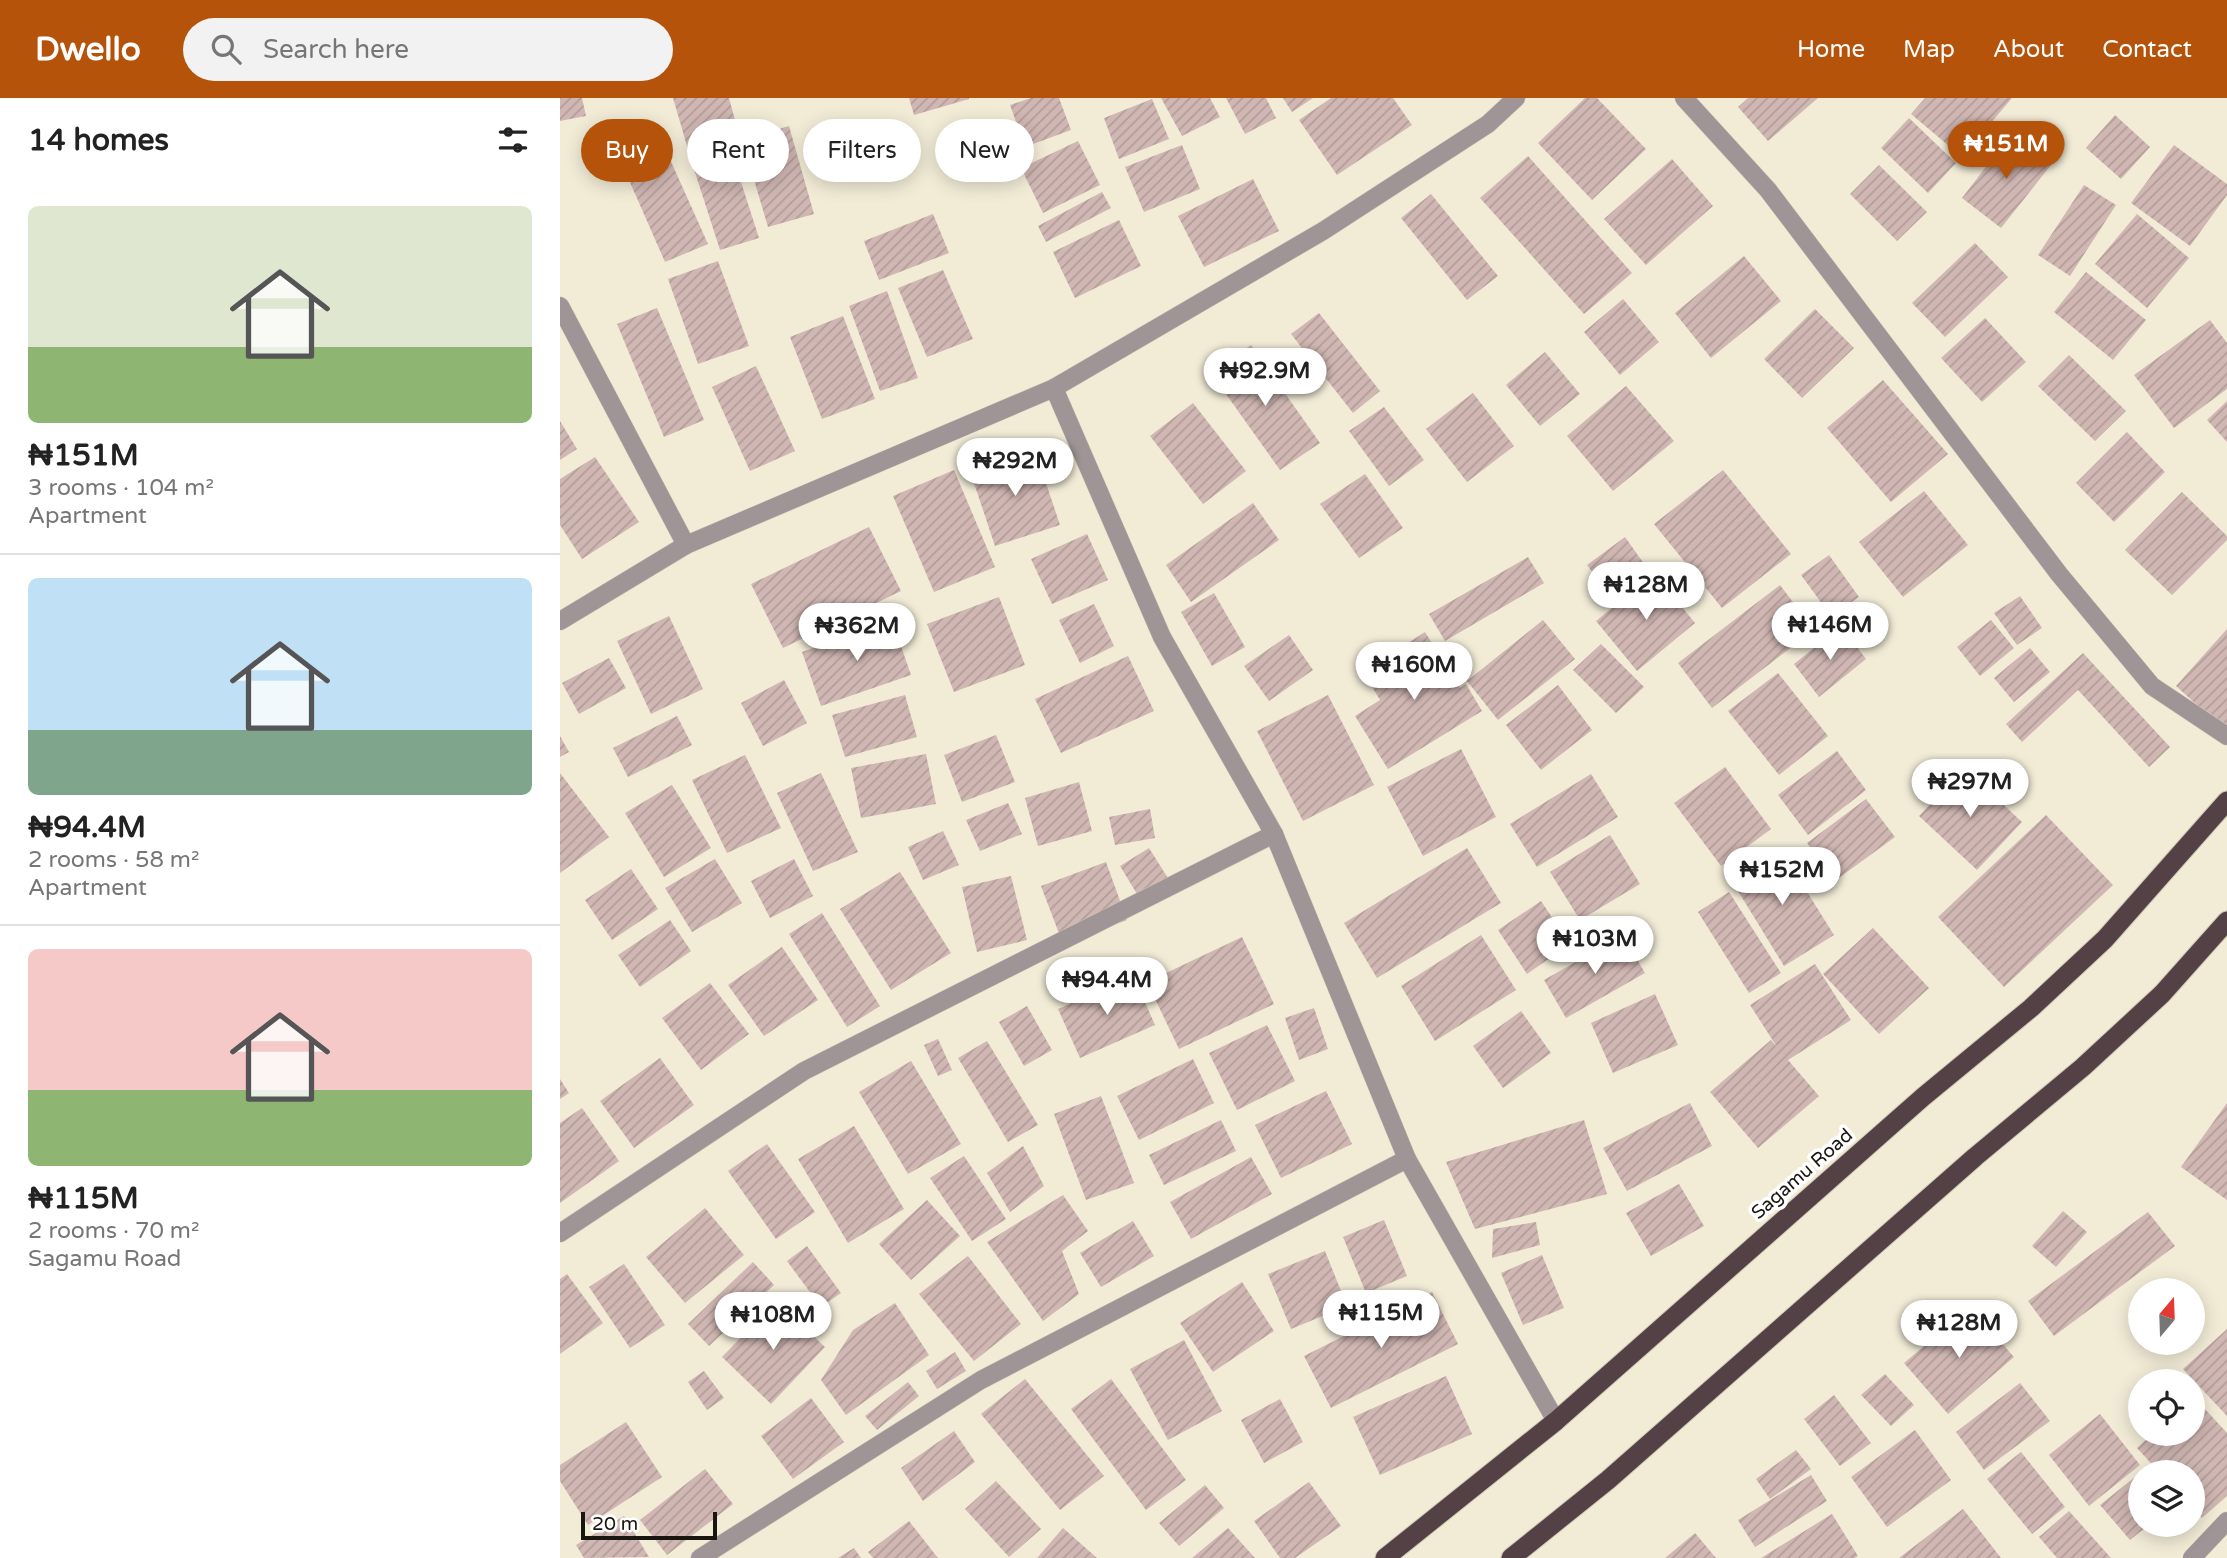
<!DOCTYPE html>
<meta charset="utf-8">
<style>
:root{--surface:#fff;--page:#f2f2f2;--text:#222;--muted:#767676;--line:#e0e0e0;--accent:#b45309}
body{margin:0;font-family:"Varela Round",sans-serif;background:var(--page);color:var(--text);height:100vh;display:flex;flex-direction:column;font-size:26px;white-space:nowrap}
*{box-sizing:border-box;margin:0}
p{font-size:23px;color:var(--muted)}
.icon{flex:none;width:38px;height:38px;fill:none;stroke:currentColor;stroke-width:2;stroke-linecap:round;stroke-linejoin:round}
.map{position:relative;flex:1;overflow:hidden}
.drawer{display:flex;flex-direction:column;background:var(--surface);width:560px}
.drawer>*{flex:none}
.hud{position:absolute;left:21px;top:21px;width:665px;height:63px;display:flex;gap:14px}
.needle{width:46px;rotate:19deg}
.buttons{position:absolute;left:1568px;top:1180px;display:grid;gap:14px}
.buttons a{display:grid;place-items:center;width:77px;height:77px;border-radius:50%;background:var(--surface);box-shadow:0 4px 18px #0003;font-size:35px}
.scale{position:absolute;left:21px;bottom:18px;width:136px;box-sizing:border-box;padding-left:7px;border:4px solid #18160f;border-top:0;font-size:19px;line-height:24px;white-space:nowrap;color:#18160f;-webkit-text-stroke:5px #fff;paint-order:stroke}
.price{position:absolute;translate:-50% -60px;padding:0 16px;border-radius:24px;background:#fff;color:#222;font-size:23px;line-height:46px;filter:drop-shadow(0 2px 4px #0008)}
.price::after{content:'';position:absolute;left:50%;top:42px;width:21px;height:16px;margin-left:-10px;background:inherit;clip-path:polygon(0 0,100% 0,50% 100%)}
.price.on{background:var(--accent);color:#fff}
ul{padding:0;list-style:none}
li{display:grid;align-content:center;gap:14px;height:371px;padding:0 28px}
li+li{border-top:2px solid var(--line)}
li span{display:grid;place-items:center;height:217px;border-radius:10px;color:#555}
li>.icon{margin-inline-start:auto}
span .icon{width:126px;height:126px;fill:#fffc;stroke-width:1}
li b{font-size:30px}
h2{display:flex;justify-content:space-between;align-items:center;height:84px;padding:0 28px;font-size:30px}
.chip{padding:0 24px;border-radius:32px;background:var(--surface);box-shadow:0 4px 18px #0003;font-size:24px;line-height:63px}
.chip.on{background:var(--accent);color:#fff}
header{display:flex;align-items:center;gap:42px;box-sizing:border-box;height:98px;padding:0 35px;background:var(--accent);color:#fff}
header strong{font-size:33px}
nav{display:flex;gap:38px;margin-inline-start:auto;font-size:24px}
.search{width:490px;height:63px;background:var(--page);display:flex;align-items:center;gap:18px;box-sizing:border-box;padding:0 24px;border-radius:38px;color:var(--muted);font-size:26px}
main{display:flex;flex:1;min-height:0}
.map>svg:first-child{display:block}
.building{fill:url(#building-hatch)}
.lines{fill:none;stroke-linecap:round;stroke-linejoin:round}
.minor-casing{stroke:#cfcab7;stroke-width:19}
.tertiary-casing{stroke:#cfcab7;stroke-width:19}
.trunk-casing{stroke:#cfcab7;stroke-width:21}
.minor{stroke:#9f9496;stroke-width:18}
.tertiary{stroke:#9f9496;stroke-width:18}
.trunk{stroke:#544146;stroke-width:19}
.labels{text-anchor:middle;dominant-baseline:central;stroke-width:7;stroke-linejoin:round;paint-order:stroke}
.street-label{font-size:19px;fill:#18160f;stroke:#fff}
</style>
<header>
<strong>Dwello</strong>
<div class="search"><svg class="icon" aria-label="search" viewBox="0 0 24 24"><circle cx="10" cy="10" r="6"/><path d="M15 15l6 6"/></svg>Search here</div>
<nav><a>Home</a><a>Map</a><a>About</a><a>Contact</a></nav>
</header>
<main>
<section class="drawer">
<h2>14 homes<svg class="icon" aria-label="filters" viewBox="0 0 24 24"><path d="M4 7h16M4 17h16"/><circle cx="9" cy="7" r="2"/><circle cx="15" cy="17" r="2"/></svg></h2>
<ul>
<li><span style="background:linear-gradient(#dfe7d0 65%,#8fb573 0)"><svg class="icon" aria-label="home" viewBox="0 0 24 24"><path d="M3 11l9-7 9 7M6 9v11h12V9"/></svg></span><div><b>₦151M</b><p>3 rooms · 104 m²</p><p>Apartment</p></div></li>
<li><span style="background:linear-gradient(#bfe0f5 70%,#7fa58c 0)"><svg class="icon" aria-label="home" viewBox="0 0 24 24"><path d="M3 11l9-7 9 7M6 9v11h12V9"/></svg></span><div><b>₦94.4M</b><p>2 rooms · 58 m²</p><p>Apartment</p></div></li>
<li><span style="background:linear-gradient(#f6c9c9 65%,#8fb573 0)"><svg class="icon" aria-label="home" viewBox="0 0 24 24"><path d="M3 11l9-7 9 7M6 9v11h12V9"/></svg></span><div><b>₦115M</b><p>2 rooms · 70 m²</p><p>Sagamu Road</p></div></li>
</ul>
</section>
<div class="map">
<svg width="1667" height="1460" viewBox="0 0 1667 1460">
<defs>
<pattern id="building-hatch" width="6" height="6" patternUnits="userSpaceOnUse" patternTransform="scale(1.75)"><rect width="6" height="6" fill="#d0b7b3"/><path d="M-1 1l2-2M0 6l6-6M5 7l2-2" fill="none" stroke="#b29d99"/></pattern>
</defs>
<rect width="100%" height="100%" fill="#f2ecd7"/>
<g class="building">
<path d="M0 0H22L26 18 0 23Z"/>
<path d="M113 0H169L180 40 129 55Z"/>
<path d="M349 0H409V1L354 17Z"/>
<path d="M471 0H499L511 32 465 49 450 7Z"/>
<path d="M601 0H650L660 19 622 38Z"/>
<path d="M666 0H706L716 20 685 36Z"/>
<path d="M723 0H753L732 14Z"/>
<path d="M771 0H833L852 27 777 77 739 22Z"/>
<path d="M1025 0H1037L1086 51 1032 102 978 45Z"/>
<path d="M1188 0H1258L1208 43 1178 9Z"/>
<path d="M1365 0H1452L1402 59 1351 16Z"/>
<path d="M592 1 609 41 559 61 544 20Z"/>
<path d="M1555 17 1590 49 1561 81 1526 50Z"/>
<path d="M1349 20 1396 65 1368 95 1321 50Z"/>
<path d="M229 28 254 116 208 129 182 42Z"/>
<path d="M96 30 148 146 105 164 54 48Z"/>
<path d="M1451 36 1491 67 1441 130 1402 100Z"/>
<path d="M518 43 540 87 483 115 461 70Z"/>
<path d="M622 47 640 91 584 114 565 69Z"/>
<path d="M1614 47 1667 86V97L1630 148 1571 105Z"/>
<path d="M171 53 199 140 160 152 132 65Z"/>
<path d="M968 58 1072 175 1024 216 920 100Z"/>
<path d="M1112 61 1153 108 1086 167 1044 121Z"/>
<path d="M1319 67 1367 114 1337 143 1290 96Z"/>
<path d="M693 81 719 133 644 169 618 118Z"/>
<path d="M1524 87 1556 107 1510 178 1478 157Z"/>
<path d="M542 94 551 110 486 144 478 128Z"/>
<path d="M871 96 938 178 907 202 841 120Z"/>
<path d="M373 116 389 155 319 182 304 143Z"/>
<path d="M1577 116 1629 160 1587 210 1535 166Z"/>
<path d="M559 122 581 168 515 200 493 154Z"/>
<path d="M1415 145 1448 179 1385 239 1352 205Z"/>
<path d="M1184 158 1221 203 1151 260 1115 215Z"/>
<path d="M158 163 189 248 138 266 108 181Z"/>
<path d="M383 172 413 241 367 259 338 190Z"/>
<path d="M1526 174 1586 222 1553 262 1494 214Z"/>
<path d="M327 193 358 280 320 293 289 208Z"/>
<path d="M1063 201 1099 244 1060 277 1024 234Z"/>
<path d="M97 210 144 322 104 339 57 226Z"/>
<path d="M1255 211 1294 250 1242 300 1204 261Z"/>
<path d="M759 215 820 293 793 315 731 236Z"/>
<path d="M283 218 315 301 262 321 230 239Z"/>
<path d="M1425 220 1466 264 1422 304 1381 260Z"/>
<path d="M1650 222 1667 245V291L1614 330 1574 277Z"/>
<path d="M691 247 760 345 720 372 651 275Z"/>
<path d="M985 254 1020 296 980 328 946 287Z"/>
<path d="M1509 257 1566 313 1535 343 1478 288Z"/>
<path d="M196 268 235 353 190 373 152 289Z"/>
<path d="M1323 282 1388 356 1331 404 1267 330Z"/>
<path d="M1066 288 1114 343 1053 393 1007 338Z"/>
<path d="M913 295 954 348 907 384 866 331Z"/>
<path d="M1667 303V344L1647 322Z"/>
<path d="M633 305 686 373 643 406 590 338Z"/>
<path d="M824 309 864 362 829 388 789 333Z"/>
<path d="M0 323 17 351 0 362Z"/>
<path d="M1567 334 1605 374 1554 424 1516 385Z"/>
<path d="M475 352 500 427 435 448 410 373Z"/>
<path d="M35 359 79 424 22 461 0 427V381Z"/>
<path d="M394 372 435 469 374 494 333 398Z"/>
<path d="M1163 372 1231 456 1162 510 1094 426Z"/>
<path d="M805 376 843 430 799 460 760 406Z"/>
<path d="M1364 393 1408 447 1343 499 1299 444Z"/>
<path d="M1622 394 1667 438V442L1612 497 1565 452Z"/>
<path d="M693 405 719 442 631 504 606 467Z"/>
<path d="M309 429 341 493 223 550 191 486Z"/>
<path d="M527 436 548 482 492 506 471 461Z"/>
<path d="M1065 439 1087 470 1050 497 1027 467Z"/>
<path d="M1269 457 1299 499 1271 518 1241 477Z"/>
<path d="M968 459 984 485 885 543 869 516Z"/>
<path d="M1094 475 1135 525 1077 573 1036 523Z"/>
<path d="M1220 487 1254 532 1152 610 1118 565Z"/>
<path d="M654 495 685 549 652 568 621 514Z"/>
<path d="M1460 498 1482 530 1457 547 1434 515Z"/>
<path d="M439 499 465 567 394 594 367 526Z"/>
<path d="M534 506 554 548 520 565 499 522Z"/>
<path d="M109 518 143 591 91 616 57 543Z"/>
<path d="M332 522 351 577 261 608 242 554Z"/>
<path d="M983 522 1015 561 938 622 907 583Z"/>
<path d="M1431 522 1454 550 1420 578 1397 549Z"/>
<path d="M1281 528 1306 561 1259 599 1234 566Z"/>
<path d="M1667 531V634L1616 588Z"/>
<path d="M865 534 900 590 906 586 922 613 828 671 795 618 820 602 803 574Z"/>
<path d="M729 537 753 572 709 603 684 568Z"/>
<path d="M1041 546 1084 589 1056 615 1013 572Z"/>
<path d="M1470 550 1490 574 1454 604 1434 580Z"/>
<path d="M1523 555 1610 649 1589 669 1518 592 1462 644 1446 626Z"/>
<path d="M568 558 594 613 501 655 475 601Z"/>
<path d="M49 560 66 590 19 616 2 585Z"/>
<path d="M1218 575 1268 638 1219 677 1168 613Z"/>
<path d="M224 582 247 625 203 648 181 605Z"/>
<path d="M998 587 1032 632 981 672 946 627Z"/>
<path d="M345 597 357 639 285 659 272 617Z"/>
<path d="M768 597 814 687 743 723 697 633Z"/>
<path d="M117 618 132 647 68 679 53 650Z"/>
<path d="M436 637 455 684 402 704 384 657Z"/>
<path d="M0 638 9 654 0 659Z"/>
<path d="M901 651 936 719 863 758 827 689Z"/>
<path d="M1277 653 1306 692 1248 737 1218 697Z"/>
<path d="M366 656 376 706 301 720 291 670Z"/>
<path d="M185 657 221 730 167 755 132 682Z"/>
<path d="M1165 669 1211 731 1161 768 1114 705Z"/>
<path d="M1404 670 1462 724 1417 772 1359 718Z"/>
<path d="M0 675 49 739 0 775Z"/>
<path d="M261 675 298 754 253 773 217 695Z"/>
<path d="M1031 676 1058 719 977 769 950 726Z"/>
<path d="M519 684 532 733 478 748 465 700Z"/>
<path d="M112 687 151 750 104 779 65 715Z"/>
<path d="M1306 701 1335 739 1276 782 1247 745Z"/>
<path d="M448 705 462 736 420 753 406 722Z"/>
<path d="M590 711 595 740 555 747 549 719Z"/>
<path d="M1486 717 1553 787 1444 889 1378 819Z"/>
<path d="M383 733 399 767 363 782 348 749Z"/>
<path d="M1050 737 1080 786 1020 822 990 774Z"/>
<path d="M1219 749 1274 837 1224 868 1170 780Z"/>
<path d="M589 750 613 788 583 806 560 768Z"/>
<path d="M907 750 941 805 817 880 784 825Z"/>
<path d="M155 761 182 805 132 834 105 790Z"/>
<path d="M234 761 253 798 210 820 191 783Z"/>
<path d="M546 764 567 822 503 846 481 788Z"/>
<path d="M71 771 98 811 52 842 25 802Z"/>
<path d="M340 774 391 855 331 892 280 811Z"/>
<path d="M451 778 467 842 417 854 402 789Z"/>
<path d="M1169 794 1221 875 1189 895 1138 814Z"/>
<path d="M981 803 1010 846 967 876 938 832Z"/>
<path d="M262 815 320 908 287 929 229 836Z"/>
<path d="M110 822 131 853 80 889 58 857Z"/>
<path d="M1313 830 1369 890 1319 936 1263 876Z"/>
<path d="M921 837 956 892 875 943 841 888Z"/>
<path d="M1063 837 1085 875 1006 920 984 882Z"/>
<path d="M682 839 714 906 619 951 587 884Z"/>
<path d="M222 849 258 902 204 938 168 887Z"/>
<path d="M1255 866 1291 922 1228 962 1259 998 1198 1050 1150 994 1211 942 1217 949 1190 907Z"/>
<path d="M573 877 595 927 520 960 498 911Z"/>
<path d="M150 885 189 936 141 972 102 920Z"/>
<path d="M1095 896 1118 947 1053 975 1031 925Z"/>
<path d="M467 908 492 952 464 968 439 924Z"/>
<path d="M754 910 768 951 739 962 725 920Z"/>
<path d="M961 913 991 955 943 990 913 948Z"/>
<path d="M707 927 735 983 677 1012 649 955Z"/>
<path d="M378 941 392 972 378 978 364 947Z"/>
<path d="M427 943 478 1027 448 1044 398 960Z"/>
<path d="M100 960 134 1007 74 1050 40 1003Z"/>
<path d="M633 961 654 1005 579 1042 557 998Z"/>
<path d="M351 963 401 1046 348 1076 299 994Z"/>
<path d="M0 981 9 995 0 1001Z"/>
<path d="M766 993 792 1046 721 1080 695 1027Z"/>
<path d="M541 998 574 1085 526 1102 494 1016Z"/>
<path d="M1130 1005 1152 1048 1067 1093 1043 1050Z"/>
<path d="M1667 1005V1102L1621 1069Z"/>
<path d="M22 1010 59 1063 0 1105V1025Z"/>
<path d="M661 1022 676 1053 604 1087 589 1057Z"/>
<path d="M1024 1022 1047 1096 915 1131 886 1064Z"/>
<path d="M294 1028 344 1111 288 1145 238 1061Z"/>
<path d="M207 1046 255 1114 216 1141 168 1073Z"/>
<path d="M463 1048 484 1088 450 1114 427 1075Z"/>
<path d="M404 1058 446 1121 412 1143 370 1080Z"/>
<path d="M691 1059 712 1096 631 1141 610 1104Z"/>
<path d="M1119 1086 1144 1128 1091 1158 1066 1115Z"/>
<path d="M503 1097 528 1133 502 1153 519 1196 483 1223 427 1144Z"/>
<path d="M367 1102 400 1138 351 1182 319 1146Z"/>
<path d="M145 1110 184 1157 125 1205 86 1159Z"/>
<path d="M1503 1113 1527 1134 1496 1169 1472 1148Z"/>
<path d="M1588 1114 1615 1148 1494 1238 1468 1203Z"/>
<path d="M824 1122 847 1178 806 1195 783 1139Z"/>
<path d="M573 1123 594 1158 541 1189 520 1155Z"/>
<path d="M976 1124 980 1147 932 1160 933 1131Z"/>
<path d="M247 1148 281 1195 261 1209 227 1163Z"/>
<path d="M765 1153 787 1208 731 1231 708 1176Z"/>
<path d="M982 1157 1004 1210 963 1227 941 1175Z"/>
<path d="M408 1158 461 1226 414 1263 359 1196Z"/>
<path d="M193 1164 214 1187 149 1248 128 1226Z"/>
<path d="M64 1166 105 1227 70 1250 29 1189Z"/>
<path d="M7 1176 43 1225 0 1256V1181Z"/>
<path d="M682 1184 714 1233 653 1274 620 1225Z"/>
<path d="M872 1194 898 1246 771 1310 744 1258Z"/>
<path d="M216 1203 265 1249 211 1306 162 1259Z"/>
<path d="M335 1205 369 1257 286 1317 261 1282 293 1232Z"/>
<path d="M1410 1209 1454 1259 1388 1316 1344 1265Z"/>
<path d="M1667 1231V1318L1623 1271Z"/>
<path d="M624 1242 662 1313 608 1342 570 1271Z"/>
<path d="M395 1254 406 1273 377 1291 366 1273Z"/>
<path d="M144 1273 164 1300 147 1312 128 1284Z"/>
<path d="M1325 1276 1354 1307 1331 1328 1301 1297Z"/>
<path d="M886 1278 912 1336 820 1377 793 1319Z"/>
<path d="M465 1281 544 1378 500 1412 421 1316Z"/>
<path d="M551 1281 626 1382 586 1412 511 1311Z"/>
<path d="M348 1284 359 1298 317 1332 305 1318Z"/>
<path d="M1460 1285 1490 1323 1424 1372 1396 1334Z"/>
<path d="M1274 1297 1311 1345 1280 1368 1244 1321Z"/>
<path d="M1633 1298 1667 1335V1398L1642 1420 1633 1410V1374H1599L1577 1350 1593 1335H1633Z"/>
<path d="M251 1300 284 1344 233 1381 201 1338Z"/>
<path d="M720 1301 743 1344 704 1365 681 1322Z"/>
<path d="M1540 1316 1580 1367 1529 1408 1489 1357Z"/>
<path d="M66 1324 102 1379 28 1427 0 1383V1367Z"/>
<path d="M1355 1332 1391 1382 1327 1429 1291 1379Z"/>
<path d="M394 1333 415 1364 363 1403 341 1370Z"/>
<path d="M1236 1352 1251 1371 1210 1401 1196 1381Z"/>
<path d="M1461 1354 1505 1409 1472 1436 1427 1381Z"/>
<path d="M145 1371 173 1406 107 1457 80 1422Z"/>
<path d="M1580 1375V1426H1590L1570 1442 1540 1407Z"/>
<path d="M1251 1377 1267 1403 1195 1449 1178 1422Z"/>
<path d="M436 1383 481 1431 449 1459 405 1411Z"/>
<path d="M749 1384 781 1428 735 1460H720L694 1423Z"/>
<path d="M645 1387 664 1410 619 1448 599 1425Z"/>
<path d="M1403 1411 1441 1460H1339Z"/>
<path d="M1509 1413 1551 1460H1497L1479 1439Z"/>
<path d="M1272 1416 1298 1458 1295 1460H1201Z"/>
<path d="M64 1418 89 1459 24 1460 16 1447Z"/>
<path d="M349 1423 378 1460H313L308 1454Z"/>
<path d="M503 1430 537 1460H477Z"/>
<path d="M668 1430 695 1460H632Z"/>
<path d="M1135 1435 1156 1460H1105Z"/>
<path d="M294 1450 301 1460H278Z"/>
</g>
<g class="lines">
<g class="minor-casing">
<g id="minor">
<path d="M1124 0 1208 92 1499 476 1592 588 1667 638"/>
<path d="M0 208 126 447"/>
<path d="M494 290 602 539 714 736 847 1061 996 1323"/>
<path d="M0 1135 244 973 714 736"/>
<path d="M140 1460 421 1282 847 1061"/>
<path d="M1632 1460 1667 1423"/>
</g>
</g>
<g class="tertiary-casing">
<path id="tertiary" d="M0 523 126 447 494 290 763 133 928 26 956 0"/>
</g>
<g class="trunk-casing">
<g id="trunk">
<path d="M825 1460 996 1323 1363 999 1471 910 1545 841 1667 703"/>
<path d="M951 1460 1048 1382 1415 1059 1523 969 1602 896 1667 823"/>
</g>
</g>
<use href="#minor" class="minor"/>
<use href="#tertiary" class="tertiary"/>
<use href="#trunk" class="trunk"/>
</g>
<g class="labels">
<g class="street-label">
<text transform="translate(1242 1076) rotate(-41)">Sagamu Road</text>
</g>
</g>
</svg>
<div class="buttons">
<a><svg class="needle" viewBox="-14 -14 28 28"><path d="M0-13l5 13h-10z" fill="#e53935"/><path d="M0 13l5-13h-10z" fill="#767676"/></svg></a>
<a><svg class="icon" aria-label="locate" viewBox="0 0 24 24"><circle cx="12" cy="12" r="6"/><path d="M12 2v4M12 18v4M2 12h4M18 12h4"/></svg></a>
<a><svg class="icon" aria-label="layers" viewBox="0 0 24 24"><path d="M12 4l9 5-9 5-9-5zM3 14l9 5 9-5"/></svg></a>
</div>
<div class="scale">20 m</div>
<b class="price on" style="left:1446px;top:83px">₦151M</b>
<b class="price" style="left:705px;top:310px">₦92.9M</b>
<b class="price" style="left:455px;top:400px">₦292M</b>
<b class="price" style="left:1086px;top:524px">₦128M</b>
<b class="price" style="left:1270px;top:564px">₦146M</b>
<b class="price" style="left:297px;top:565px">₦362M</b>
<b class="price" style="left:854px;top:604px">₦160M</b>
<b class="price" style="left:1410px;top:721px">₦297M</b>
<b class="price" style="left:1222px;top:809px">₦152M</b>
<b class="price" style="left:1035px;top:878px">₦103M</b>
<b class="price" style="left:547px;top:919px">₦94.4M</b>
<b class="price" style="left:821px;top:1252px">₦115M</b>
<b class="price" style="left:213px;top:1254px">₦108M</b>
<b class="price" style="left:1399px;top:1262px">₦128M</b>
<div class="hud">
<a class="chip on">Buy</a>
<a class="chip">Rent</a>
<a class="chip">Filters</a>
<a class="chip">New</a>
</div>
</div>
</main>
